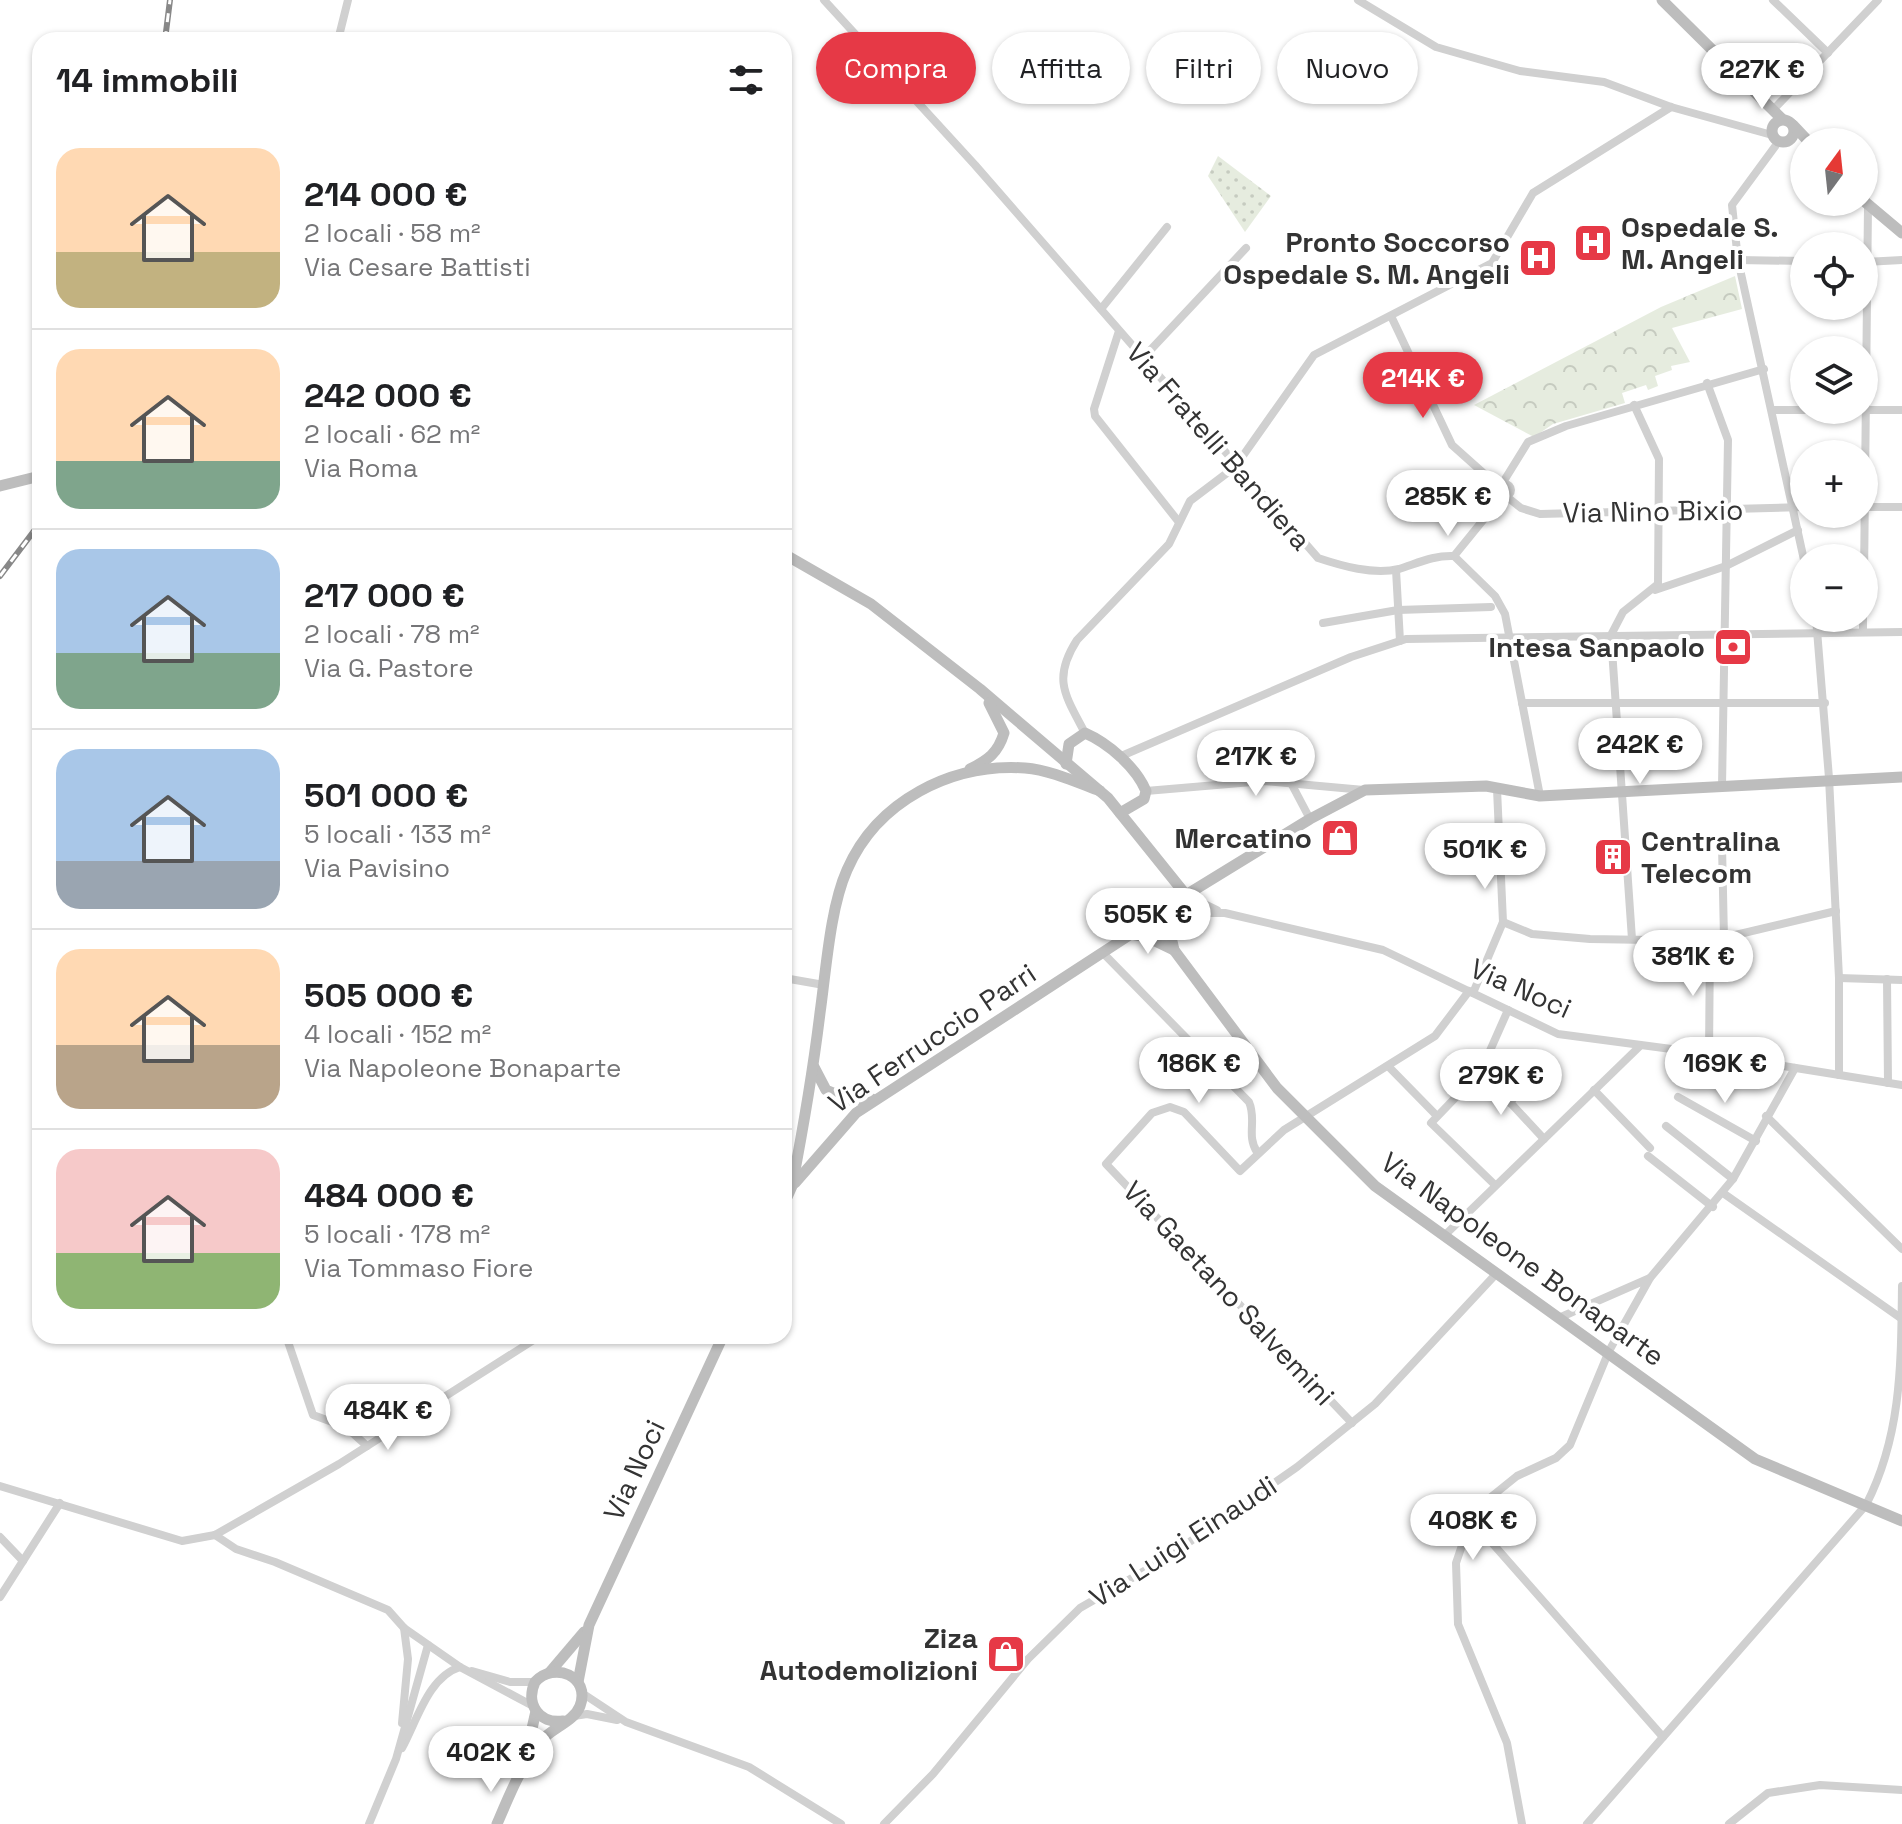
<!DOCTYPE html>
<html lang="it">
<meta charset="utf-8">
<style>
:root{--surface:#fff;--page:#f2f2f2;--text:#202124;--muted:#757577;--line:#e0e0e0;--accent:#e63946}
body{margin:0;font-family:"Space Grotesk",sans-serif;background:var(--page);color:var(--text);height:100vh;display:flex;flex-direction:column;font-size:30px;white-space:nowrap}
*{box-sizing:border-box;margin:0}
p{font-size:26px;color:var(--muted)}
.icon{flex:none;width:44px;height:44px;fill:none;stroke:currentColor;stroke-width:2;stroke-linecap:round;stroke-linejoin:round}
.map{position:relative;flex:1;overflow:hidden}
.sheet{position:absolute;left:32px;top:32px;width:760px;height:1312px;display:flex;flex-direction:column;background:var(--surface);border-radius:24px;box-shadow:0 2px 6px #0004}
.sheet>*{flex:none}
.guide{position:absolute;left:816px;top:32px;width:760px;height:72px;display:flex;gap:16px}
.needle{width:52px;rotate:15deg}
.fabs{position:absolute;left:1790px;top:128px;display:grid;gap:16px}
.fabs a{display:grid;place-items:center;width:88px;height:88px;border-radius:50%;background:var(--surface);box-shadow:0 2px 6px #0004;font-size:40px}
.price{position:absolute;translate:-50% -68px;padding:0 18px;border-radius:28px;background:#fff;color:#222;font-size:26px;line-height:52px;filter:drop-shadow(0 2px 4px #0008)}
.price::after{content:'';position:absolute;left:50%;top:48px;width:24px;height:18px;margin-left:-12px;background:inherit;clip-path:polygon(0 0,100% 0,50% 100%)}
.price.active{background:var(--accent);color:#fff}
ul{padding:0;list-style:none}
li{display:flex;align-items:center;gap:24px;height:200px;padding:0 24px}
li+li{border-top:2px solid var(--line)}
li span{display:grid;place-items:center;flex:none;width:224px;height:160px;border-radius:24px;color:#555}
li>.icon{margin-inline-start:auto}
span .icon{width:96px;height:96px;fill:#fffc;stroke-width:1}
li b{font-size:34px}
h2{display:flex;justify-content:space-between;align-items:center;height:96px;padding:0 24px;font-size:34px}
.tag{padding:0 28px;border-radius:36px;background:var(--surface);box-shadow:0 2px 6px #0004;font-size:28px;line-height:72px}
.tag.active{background:var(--accent);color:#fff}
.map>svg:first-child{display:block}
.forest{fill:url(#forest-crowns)}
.park{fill:url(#park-dots)}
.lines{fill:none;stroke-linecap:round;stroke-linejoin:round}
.street{stroke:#d0d0d0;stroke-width:8}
.secondary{stroke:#bdbdbd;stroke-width:11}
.rail-casing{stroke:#888;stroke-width:6}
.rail{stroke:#fff;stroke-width:3;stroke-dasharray:9;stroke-linecap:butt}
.labels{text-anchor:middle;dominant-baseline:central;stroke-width:8;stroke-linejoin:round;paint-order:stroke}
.poi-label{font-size:28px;font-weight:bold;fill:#333;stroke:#fff;text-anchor:end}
.street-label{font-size:28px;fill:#333;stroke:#fff}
</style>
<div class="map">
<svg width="1902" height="1824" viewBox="0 0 1902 1824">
<defs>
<pattern id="forest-crowns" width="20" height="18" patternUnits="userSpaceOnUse" patternTransform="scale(2)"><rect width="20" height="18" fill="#e6ecdf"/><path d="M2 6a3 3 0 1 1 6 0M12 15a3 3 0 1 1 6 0" fill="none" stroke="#c6cbc0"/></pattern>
<pattern id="park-dots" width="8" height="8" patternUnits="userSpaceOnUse" patternTransform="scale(2)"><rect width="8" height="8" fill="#e6ecdf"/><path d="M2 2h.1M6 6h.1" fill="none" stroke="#c6cbc0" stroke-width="1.8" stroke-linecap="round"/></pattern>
</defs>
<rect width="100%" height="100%" fill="#fff"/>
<path class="forest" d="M1735 276 1742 309 1672 328 1690 362 1671 366 1672 370 1655 376 1658 386 1648 390 1646 385 1622 393 1625 403 1553 424 1534 437 1474 405 1661 307Z"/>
<path class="park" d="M1218 156 1271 196 1245 232 1208 176Z"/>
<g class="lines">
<g class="street">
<path d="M824 0 975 165 1318 558C1342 566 1373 575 1399 569 1418 563 1434 555 1454 556L1497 503 1500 494"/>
<path d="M1358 0 1436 47 1520 71 1604 82 1671 107 1772 135"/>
<path d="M1773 0 1828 53"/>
<path d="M338 40 348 0"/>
<path d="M1773 110 1878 0"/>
<path d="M1779 141 1732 205 1738 260 1804 560"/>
<path d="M1738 260 1804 261"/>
<path d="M1865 262 1902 260"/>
<path d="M1101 309 1167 227"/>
<path d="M1391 316 1452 445 1499 487"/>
<path d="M1119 331 1094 409 1095 416 1178 521"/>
<path d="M1143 358 1246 248"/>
<path d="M1707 383 1728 440 1722 786"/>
<path d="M1772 410H1804"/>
<path d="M1864 410H1902"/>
<circle cx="1505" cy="490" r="6"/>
<path d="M1502 484 1528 442 1566 426 1764 369"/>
<path d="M1506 496 1521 508 1540 514 1804 507"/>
<path d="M1864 507H1902"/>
<path d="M1454 556 1495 596 1505 614 1540 796"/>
<path d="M1396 570 1400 641"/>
<path d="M1864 579 1868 206"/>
<path d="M1655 590 1726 566 1798 530"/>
<path d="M1816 618 1829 778 1839 978V1075"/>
<path d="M1323 623 1398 610 1491 607"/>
<path d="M1863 632V618"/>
<path d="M1522 703H1825"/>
<path d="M1085 733C1065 695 1052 679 1077 640L1169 544 1190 501 1235 467 1314 355 1492 263 1533 193 1671 107"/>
<path d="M1119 757 1351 657 1406 639 1902 632"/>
<path d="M1291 783 1310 819"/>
<path d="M1146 791 1264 781 1364 790"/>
<path d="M1722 845 1724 939"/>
<path d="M1186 895 1217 910"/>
<path d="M1180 913H1225L1383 950 1558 1034 1709 1054 1902 1085"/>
<path d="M1503 922 1532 934 1590 939 1710 941 1836 911"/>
<path d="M1632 939 1611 635 1623 612 1658 584 1659 459 1634 405"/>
<path d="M1102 952 1249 1102C1257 1120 1246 1135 1257 1152"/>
<path d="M784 978 824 985"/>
<path d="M1839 978 1902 980"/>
<path d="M1887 979 1888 1083"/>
<path d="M1473 993 1503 922 1497 789"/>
<path d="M1709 1054 1710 941"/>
<path d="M1388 1066 1437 1116"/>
<path d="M1481 1071 1544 1139"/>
<path d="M1594 1090 1650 1148"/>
<path d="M1678 1097 1756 1141"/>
<path d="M1510 1103 1536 1067 1551 1076 1545 1086 1526 1081"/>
<path d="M1766 1116 1902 1249"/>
<path d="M1666 1126 1733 1179"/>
<path d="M1648 1156 1713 1207"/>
<path d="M784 1178 795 1171"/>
<path d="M1495 1185 1431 1123 1481 1071 1508 1010"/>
<path d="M1723 1193 1902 1319"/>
<path d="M1444 1236 1639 1047"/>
<path d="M1650 1278 1733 1179 1795 1068"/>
<path d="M286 1336 313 1415 346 1427 367 1446"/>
<path d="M1352 1423 1106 1164 1152 1113 1170 1107 1184 1112 1240 1171 1284 1130 1435 1036 1469 991"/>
<path d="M0 1486 182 1541 215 1535 339 1464 540 1336"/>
<path d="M1471 1519 1663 1737"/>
<path d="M215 1535 236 1549 275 1562 388 1610 404 1628 460 1667 533 1706"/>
<path d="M0 1537 23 1561"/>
<path d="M0 1597 60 1503"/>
<path d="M472 1671 510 1682H535"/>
<path d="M582 1693 626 1722 749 1767 841 1824"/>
<path d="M574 1716 587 1714 617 1720"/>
<path d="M402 1723 408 1659 404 1628"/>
<path d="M402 1748C417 1721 428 1677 460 1667"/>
<path d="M369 1824 396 1759 428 1645"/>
<path d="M884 1824 933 1774 1028 1659 1080 1608 1165 1559 1297 1467 1375 1404 1496 1274"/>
<path d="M1522 1824 1507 1743 1458 1624 1456 1563 1471 1519 1486 1501 1517 1476 1556 1458 1570 1445 1609 1351 1650 1278 1561 1317"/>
<path d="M1587 1824 1866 1505C1902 1435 1901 1362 1902 1286"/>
<path d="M1729 1824 1768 1793 1820 1785 1902 1790"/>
</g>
<g class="secondary">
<path d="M1662 0 1782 119"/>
<circle cx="1783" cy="131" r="11"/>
<path d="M1793 125 1809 142"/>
<path d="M1864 201 1902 233"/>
<path d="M0 486 40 476"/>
<path d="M784 554 871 604 980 689 1108 798 1186 895"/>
<path d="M1066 764 1069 744 1085 733C1108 743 1136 767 1146 791L1144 799 1120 813"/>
<path d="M970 769C988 760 998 753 1004 733L989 703"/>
<path d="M1186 895 1310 819 1365 790 1486 786 1540 796 1902 777"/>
<path d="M1174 921 1171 937 1174 950 1277 1088 1375 1186 1755 1459 1902 1521"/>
<path d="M1131 934 1147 937 1174 950"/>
<path d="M814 1067 826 1090 850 1100 872 1099"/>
<path d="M795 1183 856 1113 1131 934 1143 928 1171 924 1183 909 1186 895"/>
<path d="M784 1204 792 1186C803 1129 813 1071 820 1013 826 971 830 908 847 870 877 801 951 763 1025 768 1050 770 1076 782 1100 791"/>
<path d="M550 1672 584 1632"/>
<path d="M578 1682 589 1625 723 1336"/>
<path d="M526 1755 536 1711"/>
<path d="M497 1824C509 1796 521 1766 540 1742 551 1728 574 1722 580 1706 591 1676 554 1661 535 1682 525 1704 539 1724 563 1721"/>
</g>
<g class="rail-casing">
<g id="rail">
<path d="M165 40 170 0"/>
<path d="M0 576 40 523"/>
</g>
</g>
<use href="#rail" class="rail"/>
</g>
<defs>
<g id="hospital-square" transform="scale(2)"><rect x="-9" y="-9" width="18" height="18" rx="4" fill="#e63946" stroke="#fff"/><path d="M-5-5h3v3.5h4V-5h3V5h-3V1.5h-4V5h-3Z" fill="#fff"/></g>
<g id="bank-square" transform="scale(2)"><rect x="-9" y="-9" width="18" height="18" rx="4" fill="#e63946" stroke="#fff"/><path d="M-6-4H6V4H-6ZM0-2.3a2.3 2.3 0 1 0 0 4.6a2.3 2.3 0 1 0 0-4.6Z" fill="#fff"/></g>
<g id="shop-square" transform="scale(2)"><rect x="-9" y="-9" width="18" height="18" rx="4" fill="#e63946" stroke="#fff"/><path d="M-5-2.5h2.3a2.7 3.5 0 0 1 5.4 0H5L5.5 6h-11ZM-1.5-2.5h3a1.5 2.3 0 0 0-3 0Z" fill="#fff"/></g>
<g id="building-square" transform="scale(2)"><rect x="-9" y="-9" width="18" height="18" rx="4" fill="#e63946" stroke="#fff"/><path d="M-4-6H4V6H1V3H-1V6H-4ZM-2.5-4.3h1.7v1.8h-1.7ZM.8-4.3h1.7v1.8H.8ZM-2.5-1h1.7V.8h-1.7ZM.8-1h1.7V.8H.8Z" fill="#fff"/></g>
</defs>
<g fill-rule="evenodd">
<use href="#hospital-square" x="1593" y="243"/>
<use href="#hospital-square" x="1538" y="258"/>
<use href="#bank-square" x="1733" y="647"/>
<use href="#shop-square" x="1340" y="838"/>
<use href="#building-square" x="1613" y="857"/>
<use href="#shop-square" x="1006" y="1654"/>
</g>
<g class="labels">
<g class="poi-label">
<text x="1621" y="227" text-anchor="start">Ospedale S.<tspan x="1621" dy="32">M. Angeli</tspan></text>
<text x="1510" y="242">Pronto Soccorso<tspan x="1510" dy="32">Ospedale S. M. Angeli</tspan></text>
<text x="1705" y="647">Intesa Sanpaolo</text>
<text x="1312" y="838">Mercatino</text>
<text x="1641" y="841" text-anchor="start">Centralina<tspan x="1641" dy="32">Telecom</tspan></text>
<text x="978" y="1638">Ziza<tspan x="978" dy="32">Autodemolizioni</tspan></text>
</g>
<g class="street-label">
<text transform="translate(1219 446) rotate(49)">Via Fratelli Bandiera</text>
<text transform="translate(1653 511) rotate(-1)">Via Nino Bixio</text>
<text transform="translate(1521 988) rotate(24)">Via Noci</text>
<text transform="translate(932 1038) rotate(-34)">Via Ferruccio Parri</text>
<text transform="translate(1523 1259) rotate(36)">Via Napoleone Bonaparte</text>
<text transform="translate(1229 1293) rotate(47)">Via Gaetano Salvemini</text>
<text transform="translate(634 1470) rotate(-65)">Via Noci</text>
<text transform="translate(1183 1541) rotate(-33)">Via Luigi Einaudi</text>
</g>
</g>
</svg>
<div class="fabs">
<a><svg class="needle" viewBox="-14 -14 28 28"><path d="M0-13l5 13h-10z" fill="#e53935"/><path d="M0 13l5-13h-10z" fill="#757577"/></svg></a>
<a><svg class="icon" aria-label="locate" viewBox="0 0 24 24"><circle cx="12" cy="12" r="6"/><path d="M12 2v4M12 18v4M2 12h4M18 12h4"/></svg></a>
<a><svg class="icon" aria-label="layers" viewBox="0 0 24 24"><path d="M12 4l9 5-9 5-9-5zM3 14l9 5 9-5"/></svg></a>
<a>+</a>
<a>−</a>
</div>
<b class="price" style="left:1762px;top:111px">227K €</b>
<b class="price active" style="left:1423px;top:420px">214K €</b>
<b class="price" style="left:1448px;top:538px">285K €</b>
<b class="price" style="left:1640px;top:786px">242K €</b>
<b class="price" style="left:1256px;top:798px">217K €</b>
<b class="price" style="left:1485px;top:891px">501K €</b>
<b class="price" style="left:1148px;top:956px">505K €</b>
<b class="price" style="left:1693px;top:998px">381K €</b>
<b class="price" style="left:1199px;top:1105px">186K €</b>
<b class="price" style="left:1725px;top:1105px">169K €</b>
<b class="price" style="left:1501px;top:1117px">279K €</b>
<b class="price" style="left:388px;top:1452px">484K €</b>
<b class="price" style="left:1473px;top:1562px">408K €</b>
<b class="price" style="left:491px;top:1794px">402K €</b>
<div class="guide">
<a class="tag active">Compra</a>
<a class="tag">Affitta</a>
<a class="tag">Filtri</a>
<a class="tag">Nuovo</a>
</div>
<section class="sheet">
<h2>14 immobili<svg class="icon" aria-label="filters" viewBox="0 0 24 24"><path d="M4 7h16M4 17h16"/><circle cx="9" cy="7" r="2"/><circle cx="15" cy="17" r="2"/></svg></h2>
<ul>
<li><span style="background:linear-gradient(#ffd9b3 65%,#c2b280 0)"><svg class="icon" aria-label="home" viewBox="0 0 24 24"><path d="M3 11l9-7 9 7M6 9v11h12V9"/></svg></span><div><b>214 000 €</b><p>2 locali · 58 m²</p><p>Via Cesare Battisti</p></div></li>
<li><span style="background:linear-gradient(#ffd9b3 70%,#7fa58c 0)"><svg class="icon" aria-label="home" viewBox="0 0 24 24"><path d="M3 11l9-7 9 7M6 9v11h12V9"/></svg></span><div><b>242 000 €</b><p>2 locali · 62 m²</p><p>Via Roma</p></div></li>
<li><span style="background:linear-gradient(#a9c7e8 65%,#7fa58c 0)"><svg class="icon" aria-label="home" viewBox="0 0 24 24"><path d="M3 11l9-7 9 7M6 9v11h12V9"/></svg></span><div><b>217 000 €</b><p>2 locali · 78 m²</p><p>Via G. Pastore</p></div></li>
<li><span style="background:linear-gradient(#a9c7e8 70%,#9aa5b1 0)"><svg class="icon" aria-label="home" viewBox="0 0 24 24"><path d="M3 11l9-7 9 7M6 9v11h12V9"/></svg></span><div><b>501 000 €</b><p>5 locali · 133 m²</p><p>Via Pavisino</p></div></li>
<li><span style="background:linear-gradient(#ffd9b3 60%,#b9a48a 0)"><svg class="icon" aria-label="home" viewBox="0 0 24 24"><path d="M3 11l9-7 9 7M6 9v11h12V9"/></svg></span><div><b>505 000 €</b><p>4 locali · 152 m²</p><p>Via Napoleone Bonaparte</p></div></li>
<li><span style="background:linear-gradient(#f6c9c9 65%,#8fb573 0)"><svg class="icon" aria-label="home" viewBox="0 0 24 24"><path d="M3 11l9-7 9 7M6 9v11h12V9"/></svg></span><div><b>484 000 €</b><p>5 locali · 178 m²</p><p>Via Tommaso Fiore</p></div></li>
</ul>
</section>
</div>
